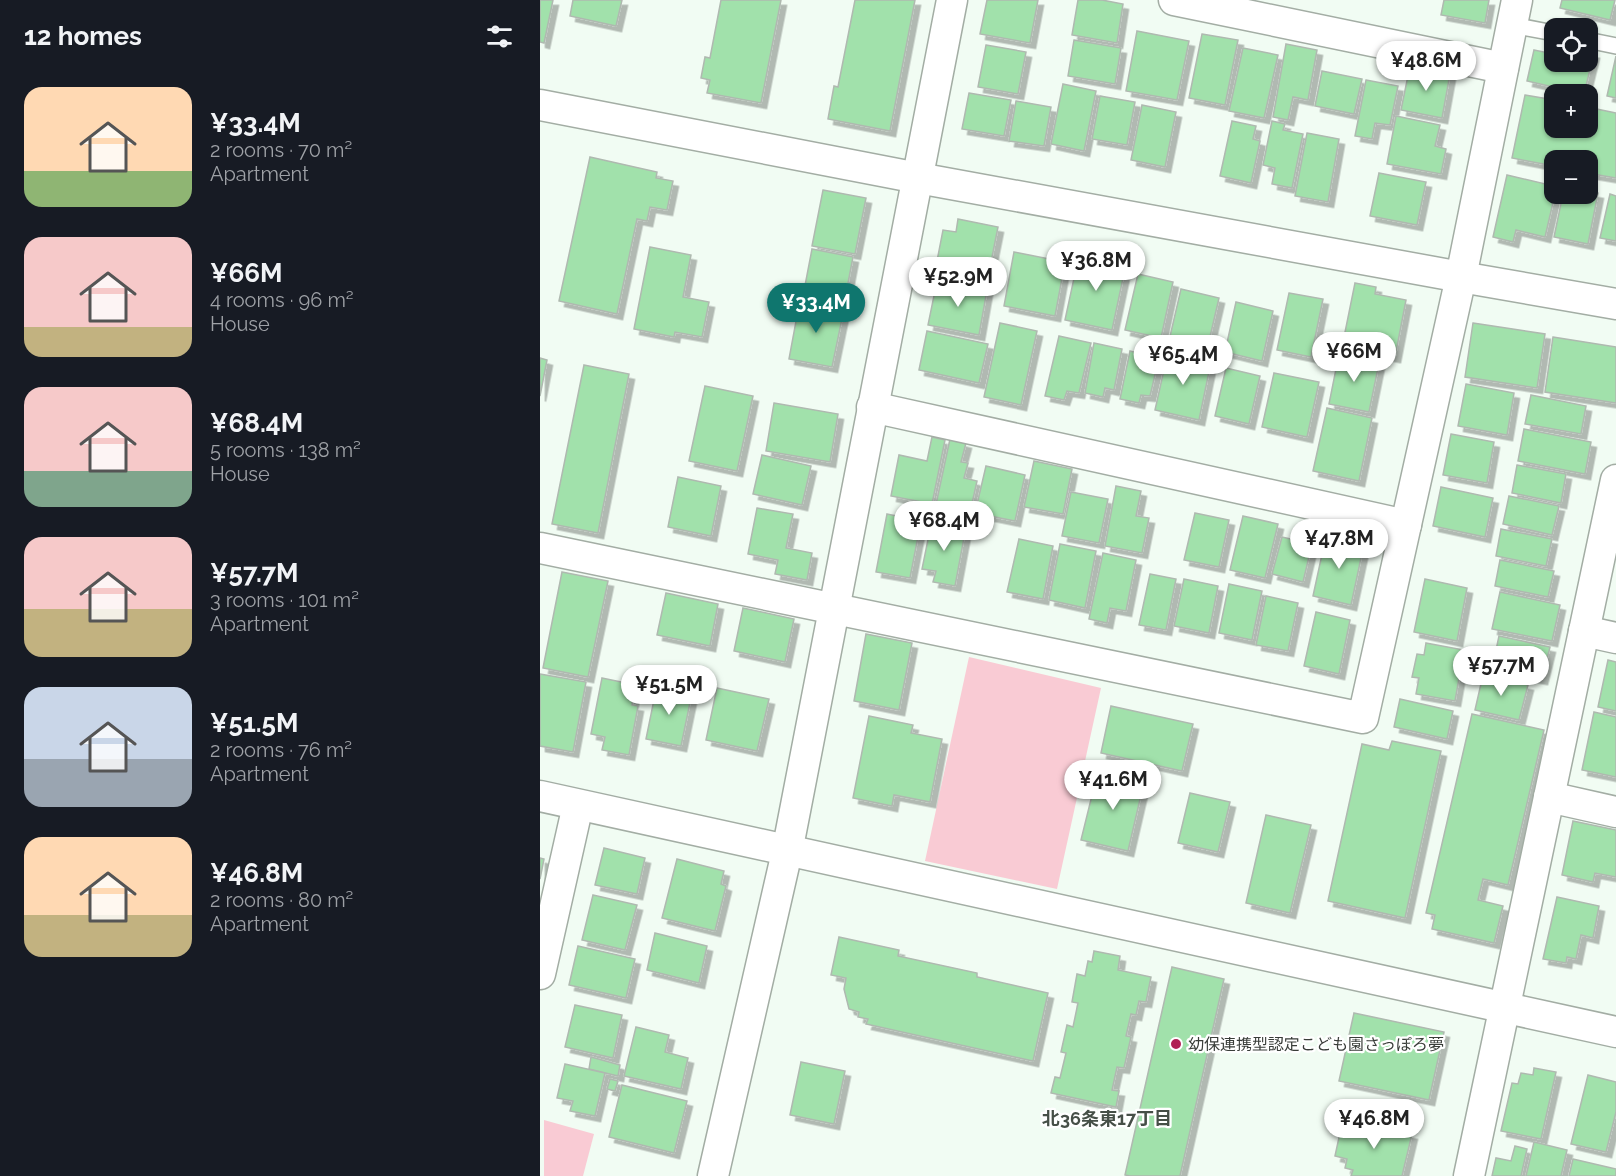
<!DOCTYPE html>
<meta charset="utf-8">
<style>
:root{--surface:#171b24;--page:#20242c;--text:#f1f3f6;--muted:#9ea1a6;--accent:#0f766e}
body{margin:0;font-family:Raleway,"Noto Sans JP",sans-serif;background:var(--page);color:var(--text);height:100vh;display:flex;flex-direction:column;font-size:22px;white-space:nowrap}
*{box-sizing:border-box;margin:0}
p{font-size:20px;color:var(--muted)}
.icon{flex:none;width:33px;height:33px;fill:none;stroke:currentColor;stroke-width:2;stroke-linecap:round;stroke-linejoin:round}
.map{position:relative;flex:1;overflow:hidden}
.drawer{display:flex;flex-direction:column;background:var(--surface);width:540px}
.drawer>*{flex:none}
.controls{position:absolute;left:1004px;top:18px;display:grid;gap:12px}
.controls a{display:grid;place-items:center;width:54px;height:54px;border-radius:12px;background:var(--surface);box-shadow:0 2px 4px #0004;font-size:30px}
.price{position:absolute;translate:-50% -51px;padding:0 14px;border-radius:21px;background:#fff;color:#222;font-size:20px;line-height:39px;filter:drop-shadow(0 2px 3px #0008)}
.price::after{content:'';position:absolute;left:50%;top:36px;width:18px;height:14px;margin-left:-9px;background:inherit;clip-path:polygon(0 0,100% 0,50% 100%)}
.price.on{background:var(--accent);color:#fff}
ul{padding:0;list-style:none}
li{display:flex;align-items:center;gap:18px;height:150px;padding:0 24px}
li span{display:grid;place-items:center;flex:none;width:168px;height:120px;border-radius:18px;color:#555}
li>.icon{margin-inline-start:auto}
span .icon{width:72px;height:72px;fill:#fffc;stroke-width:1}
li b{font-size:26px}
h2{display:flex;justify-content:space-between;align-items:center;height:72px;padding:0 24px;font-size:26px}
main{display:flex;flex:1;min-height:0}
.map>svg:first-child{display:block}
.green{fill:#f9cbd4}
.building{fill:#a1e1ab;stroke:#afb9b0;stroke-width:1.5;filter:url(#shadow)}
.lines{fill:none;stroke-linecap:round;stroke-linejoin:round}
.lane-casing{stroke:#a3ada4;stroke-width:18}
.street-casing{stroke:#a3ada4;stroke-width:33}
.lane{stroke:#fff;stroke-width:15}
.street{stroke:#fff;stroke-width:30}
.poi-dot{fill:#b12155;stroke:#fff;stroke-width:2}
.labels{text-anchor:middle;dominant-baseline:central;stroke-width:4.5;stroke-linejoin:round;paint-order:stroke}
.poi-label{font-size:16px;fill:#393d39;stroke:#fff;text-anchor:start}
.neighbourhood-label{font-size:18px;font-weight:bold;fill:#464f47;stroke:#fff}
</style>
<main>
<section class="drawer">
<h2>12 homes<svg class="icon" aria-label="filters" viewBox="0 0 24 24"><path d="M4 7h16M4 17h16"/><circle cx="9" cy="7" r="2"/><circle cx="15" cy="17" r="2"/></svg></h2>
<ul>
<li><span style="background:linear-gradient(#ffd9b3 70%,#8fb573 0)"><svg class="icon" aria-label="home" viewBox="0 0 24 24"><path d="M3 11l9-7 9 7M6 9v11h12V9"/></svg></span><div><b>¥33.4M</b><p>2 rooms · 70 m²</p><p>Apartment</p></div></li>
<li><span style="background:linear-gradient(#f6c9c9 75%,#c2b280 0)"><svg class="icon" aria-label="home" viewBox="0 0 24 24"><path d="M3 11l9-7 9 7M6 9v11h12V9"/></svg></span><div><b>¥66M</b><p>4 rooms · 96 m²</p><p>House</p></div></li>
<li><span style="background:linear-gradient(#f6c9c9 70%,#7fa58c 0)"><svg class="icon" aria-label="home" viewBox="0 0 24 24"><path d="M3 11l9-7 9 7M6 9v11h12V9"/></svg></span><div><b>¥68.4M</b><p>5 rooms · 138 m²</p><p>House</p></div></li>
<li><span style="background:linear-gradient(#f6c9c9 60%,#c2b280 0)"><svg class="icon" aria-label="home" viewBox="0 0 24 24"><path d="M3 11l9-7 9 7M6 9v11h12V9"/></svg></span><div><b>¥57.7M</b><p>3 rooms · 101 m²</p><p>Apartment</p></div></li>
<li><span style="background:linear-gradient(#c9d6e8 60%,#9aa5b1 0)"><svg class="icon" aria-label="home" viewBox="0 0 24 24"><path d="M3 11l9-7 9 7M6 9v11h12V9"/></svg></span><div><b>¥51.5M</b><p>2 rooms · 76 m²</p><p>Apartment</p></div></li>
<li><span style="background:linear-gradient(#ffd9b3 65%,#c2b280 0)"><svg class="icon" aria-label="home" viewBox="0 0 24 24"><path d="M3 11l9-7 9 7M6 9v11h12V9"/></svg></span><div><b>¥46.8M</b><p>2 rooms · 80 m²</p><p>Apartment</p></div></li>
</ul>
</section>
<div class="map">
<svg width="1076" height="1176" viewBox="0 0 1076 1176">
<defs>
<filter id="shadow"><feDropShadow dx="5.5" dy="5.5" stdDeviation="0" flood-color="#0004"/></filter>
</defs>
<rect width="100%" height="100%" fill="#f1fcf3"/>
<g class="green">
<path d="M429 657 561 688 517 889 385 861Z"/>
<path d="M4 1120 54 1134 43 1176H4Z"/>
</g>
<g class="building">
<path d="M0 0H13L4 43 0 42Z"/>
<path d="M33 0H82L76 26 30 16Z"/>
<path d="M181 0H241L221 103 167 93 170 80 161 78 165 57 170 58Z"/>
<path d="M315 0H375L350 131 288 119 294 86 298 87Z"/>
<path d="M447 0H498L490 43 440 34Z"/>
<path d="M538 0H562L583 4 577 43 532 35Z"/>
<path d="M904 0H949L945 23 901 15Z"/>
<path d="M1022 0H1075L1070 20 1020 8Z"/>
<path d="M597 31 649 41 637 100 586 91Z"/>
<path d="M662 34 698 40 685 105 649 98Z"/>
<path d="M534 40 581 48 575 84 528 76Z"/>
<path d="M746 44 777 50 768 100 753 97 748 120 733 117Z"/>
<path d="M446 45 486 52 478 94 438 87Z"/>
<path d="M703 48 738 55 724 118 689 111Z"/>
<path d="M994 50 1014 54V62H1047V52L1054 53 1044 94 987 81Z"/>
<path d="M1076 56V98L1067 96Z"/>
<path d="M870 66 910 74 902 118 861 110Z"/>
<path d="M782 71 822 79 814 114 775 106Z"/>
<path d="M826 80 858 86 850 125 835 123 832 139 815 136Z"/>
<path d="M523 84 556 91 544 151 511 144Z"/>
<path d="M429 93 471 100 464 136 422 129Z"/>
<path d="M985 95 1014 100V128H1047V107L1076 113V178L1047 173V160H1014V166L972 158Z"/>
<path d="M560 96 595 102 587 145 552 139Z"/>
<path d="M476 101 511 107 504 146 469 141Z"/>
<path d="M602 105 636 112 625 167 591 160Z"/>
<path d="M856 116 900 125 895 146 906 149 901 174 847 164Z"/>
<path d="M692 121 716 126 713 139 720 141 711 183 680 176Z"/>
<path d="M732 121 745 124 743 130 763 134 752 188 732 184 735 168 723 165Z"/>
<path d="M767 133 799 139 788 202 755 196Z"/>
<path d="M50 157 117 172 116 178 133 181 127 210 110 207 107 221 97 219 77 314 19 301Z"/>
<path d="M839 173 886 182 877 225 830 216Z"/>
<path d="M967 175 1014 186 1015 194 1005 237 976 230 973 242 953 237Z"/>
<path d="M283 190 326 198 315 254 272 246Z"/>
<path d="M1047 191 1058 193 1048 244 1014 237 1023 194H1047Z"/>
<path d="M1070 194 1076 196V241L1060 238Z"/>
<path d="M418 219 458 227 447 282 408 274 410 264 397 261 403 230 416 232Z"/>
<path d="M110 247 151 255 143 297 169 302 162 337 135 332 134 337 94 329Z"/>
<path d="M272 249 313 257 304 304 263 296Z"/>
<path d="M474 252 525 262 515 316 464 306Z"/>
<path d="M539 255 586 264 572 330 525 320Z"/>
<path d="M598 274 633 282 621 338 585 330Z"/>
<path d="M397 281 447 290 439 335 388 325Z"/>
<path d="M815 283 836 287 835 294 866 300 855 357 802 347Z"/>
<path d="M641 289 679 298 666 354 628 345Z"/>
<path d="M749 293 783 299 771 357 737 350Z"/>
<path d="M260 300 304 309 292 367 249 359Z"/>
<path d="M696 302 733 311 722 361 685 352Z"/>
<path d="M460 323 497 331 481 405 444 397Z"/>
<path d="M933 323 1005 334 997 388 925 377Z"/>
<path d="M387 331 448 344 439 383 379 370Z"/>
<path d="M519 336 551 343 539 393 527 391 524 400 505 396Z"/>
<path d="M1013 337 1076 347V403L1005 392Z"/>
<path d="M554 343 582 349 574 390 565 388 563 397 545 393Z"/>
<path d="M590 351 619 358 610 396 601 395 599 403 580 399Z"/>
<path d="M628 352 671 362 659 420 615 410Z"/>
<path d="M799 354 839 363 829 412 789 404Z"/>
<path d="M0 358 7 360 0 396Z"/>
<path d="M44 365 89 374 58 533 12 524Z"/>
<path d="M686 368 720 376 709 424 675 416Z"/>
<path d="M734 373 779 382 767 437 722 427Z"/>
<path d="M926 384 974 393 967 435 918 426Z"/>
<path d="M165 386 213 396 197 471 149 461Z"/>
<path d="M991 395 1046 406 1041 434 985 424Z"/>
<path d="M234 403 298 414 290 462 226 451Z"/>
<path d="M787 408 832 418 819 481 773 471Z"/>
<path d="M984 429 1051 442 1045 474 978 461Z"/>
<path d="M911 434 954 442 947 483 903 475Z"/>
<path d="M392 437 405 440 392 504 351 496 359 455 387 461Z"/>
<path d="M410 439 426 443 421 462 428 463 424 478 437 481 429 517 395 509Z"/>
<path d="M222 455 271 466 262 505 213 494Z"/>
<path d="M494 461 532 469 523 514 484 507Z"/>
<path d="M977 465 1026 474 1021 503 972 493Z"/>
<path d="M446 466 485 475 475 521 435 513Z"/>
<path d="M138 477 181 486 171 536 128 527Z"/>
<path d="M576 486 601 491 596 516 609 518 602 553 565 546Z"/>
<path d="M901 487 953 498 945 537 893 526Z"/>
<path d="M531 492 568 499 559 543 522 536Z"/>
<path d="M969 496 1019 506 1012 535 963 524Z"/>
<path d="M217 508 253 514 246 548 272 553 267 580 235 574 238 560 208 554Z"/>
<path d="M655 513 689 520 679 567 644 560Z"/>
<path d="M347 514 381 521 370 578 336 572Z"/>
<path d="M703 516 738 524 725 578 690 570Z"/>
<path d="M392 520 426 527 415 586 393 582 396 571 382 569Z"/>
<path d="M961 529 1012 539 1006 566 956 556Z"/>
<path d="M786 536 824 544 811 605 773 596Z"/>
<path d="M742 537 772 544 763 582 732 574Z"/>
<path d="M479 539 513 546 503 599 467 592Z"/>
<path d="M520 544 556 551 545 608 509 600Z"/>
<path d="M563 553 596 560 586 611 570 608 567 623 549 619Z"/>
<path d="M960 560 1014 571 1008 597 955 586Z"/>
<path d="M22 572 68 581 48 677 3 668Z"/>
<path d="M610 574 636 579 626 630 599 625Z"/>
<path d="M644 579 678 586 669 633 634 626Z"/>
<path d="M885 579 927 588 917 641 874 632Z"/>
<path d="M689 584 722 591 712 640 679 633Z"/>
<path d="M960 592 1020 605 1012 641 952 629Z"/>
<path d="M126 593 178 604 170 646 117 635Z"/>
<path d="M726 596 758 603 748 651 716 645Z"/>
<path d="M203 608 254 619 245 662 194 651Z"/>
<path d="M776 612 810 620 799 674 764 666Z"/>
<path d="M326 634 372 643 359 710 314 701Z"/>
<path d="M959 636 1010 647 1002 679 952 669Z"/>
<path d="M886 643 924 650 915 701 876 694 879 678 872 677 877 654 884 655Z"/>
<path d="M1068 660 1076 662V711L1058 707Z"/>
<path d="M0 674 46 682 33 752 0 746Z"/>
<path d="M943 675 988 685 979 720 935 710Z"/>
<path d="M62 678 96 685 92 705 98 706 89 755 62 750 65 737 51 734Z"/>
<path d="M117 685 152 693 141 746 106 739Z"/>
<path d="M177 688 229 699 217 751 166 740Z"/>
<path d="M860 699 913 711 907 739 854 727Z"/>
<path d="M571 706 653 724 642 771 561 753Z"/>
<path d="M1054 712 1076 717V777L1042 770Z"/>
<path d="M932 714 1004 730 968 885 943 879 938 900 963 906 954 943 892 929 895 915 886 913Z"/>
<path d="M329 716 373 725 371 733 402 739 390 802 354 795 352 806 313 798Z"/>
<path d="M852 741 901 751 865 918 788 901 822 744 849 750Z"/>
<path d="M558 771 604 782 588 851 541 840Z"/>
<path d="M650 793 690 802 678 852 638 843Z"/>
<path d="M726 815 771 825 750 913 706 903Z"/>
<path d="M1033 821 1076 830V877L1055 873 1053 882 1022 875Z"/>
<path d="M64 848 105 858 97 894 55 885Z"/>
<path d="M0 858 4 859 0 879Z"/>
<path d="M137 859 184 871 181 884 186 886 175 931 122 918Z"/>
<path d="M53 895 97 905 85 950 42 940Z"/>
<path d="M1017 897 1059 906 1053 938 1041 935 1036 959 1027 957 1026 963 1003 959Z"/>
<path d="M115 933 167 946 159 983 107 970Z"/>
<path d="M299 937 359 950 358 956 437 973V977L508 993 493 1061 326 1024 328 1019 318 1017 319 1012 309 1009 304 989 306 978 291 975Z"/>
<path d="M38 946 95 959 86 998 29 985Z"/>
<path d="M554 951 580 956 578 970 611 977 606 1002 599 1001 596 1015 591 1014 586 1036 591 1037 584 1068 577 1067 572 1090 579 1091 576 1107 511 1093 515 1077 520 1078 526 1053 521 1052 527 1025 533 1027 538 1003 532 1002 537 974 545 976 548 961 552 962Z"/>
<path d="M632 967 684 979 640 1176H590L585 1175Z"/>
<path d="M35 1005 82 1015 73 1058 25 1047Z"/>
<path d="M814 1013 904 1032 889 1100 799 1081Z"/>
<path d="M96 1027 129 1035 125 1052 148 1058 141 1089 84 1076Z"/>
<path d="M51 1057 80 1065 78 1076 49 1069Z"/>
<path d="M261 1062 305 1071 294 1124 250 1115Z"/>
<path d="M25 1064 65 1073 55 1116 30 1111 33 1101 17 1098Z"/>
<path d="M994 1068 1016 1072 1001 1139 961 1131 972 1083 978 1084 981 1073 993 1075Z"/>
<path d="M1048 1075 1076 1082V1112L1066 1152 1031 1144Z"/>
<path d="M70 1079 78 1081 75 1091 67 1089Z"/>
<path d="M82 1085 147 1101 134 1153 69 1137Z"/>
<path d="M816 1121 872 1134 862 1176H811L813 1170 805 1168 807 1159 795 1156 801 1128 813 1130Z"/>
<path d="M994 1142 1027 1150 1021 1176H986Z"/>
<path d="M975 1146 987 1149 981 1176H952L956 1158 971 1161Z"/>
<path d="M1033 1159 1076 1169V1176H1029Z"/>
</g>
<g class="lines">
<g class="lane-casing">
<g id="lane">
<path d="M972 25 1014 33"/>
<path d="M1047 40 1076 46"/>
</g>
</g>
<g class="street-casing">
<g id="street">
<path d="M634 0 963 68"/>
<path d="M0 105 378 178 921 277 1076 304"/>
<path d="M332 407 866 525"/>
<path d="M0 548 823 718 921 277 977 0"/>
<path d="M1044 631 1076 638"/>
<path d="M0 796 1076 1032"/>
<path d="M1009 797 1076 812"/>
<path d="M0 974 38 805"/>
<path d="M173 1176 247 852 412 0"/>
<path d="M929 1176 1076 480"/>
</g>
</g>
<use href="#lane" class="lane"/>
<use href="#street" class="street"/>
</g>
<circle class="poi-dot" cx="636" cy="1044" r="6"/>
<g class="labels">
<g class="poi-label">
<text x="648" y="1044">幼保連携型認定こども園さっぽろ夢</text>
</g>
<g class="neighbourhood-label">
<text x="567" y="1118">北36条東17丁目</text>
</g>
</g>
</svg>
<div class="controls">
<a><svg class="icon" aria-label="locate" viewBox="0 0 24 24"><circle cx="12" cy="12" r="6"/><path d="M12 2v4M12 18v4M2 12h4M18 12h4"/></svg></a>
<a>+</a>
<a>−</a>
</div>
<b class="price" style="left:886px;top:92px">¥48.6M</b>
<b class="price" style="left:556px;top:292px">¥36.8M</b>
<b class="price" style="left:418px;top:308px">¥52.9M</b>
<b class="price on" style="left:276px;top:334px">¥33.4M</b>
<b class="price" style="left:814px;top:383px">¥66M</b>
<b class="price" style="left:643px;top:386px">¥65.4M</b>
<b class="price" style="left:404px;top:552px">¥68.4M</b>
<b class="price" style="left:799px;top:570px">¥47.8M</b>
<b class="price" style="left:961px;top:697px">¥57.7M</b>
<b class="price" style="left:129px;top:716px">¥51.5M</b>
<b class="price" style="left:573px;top:811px">¥41.6M</b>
<b class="price" style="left:834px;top:1150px">¥46.8M</b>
</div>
</main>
